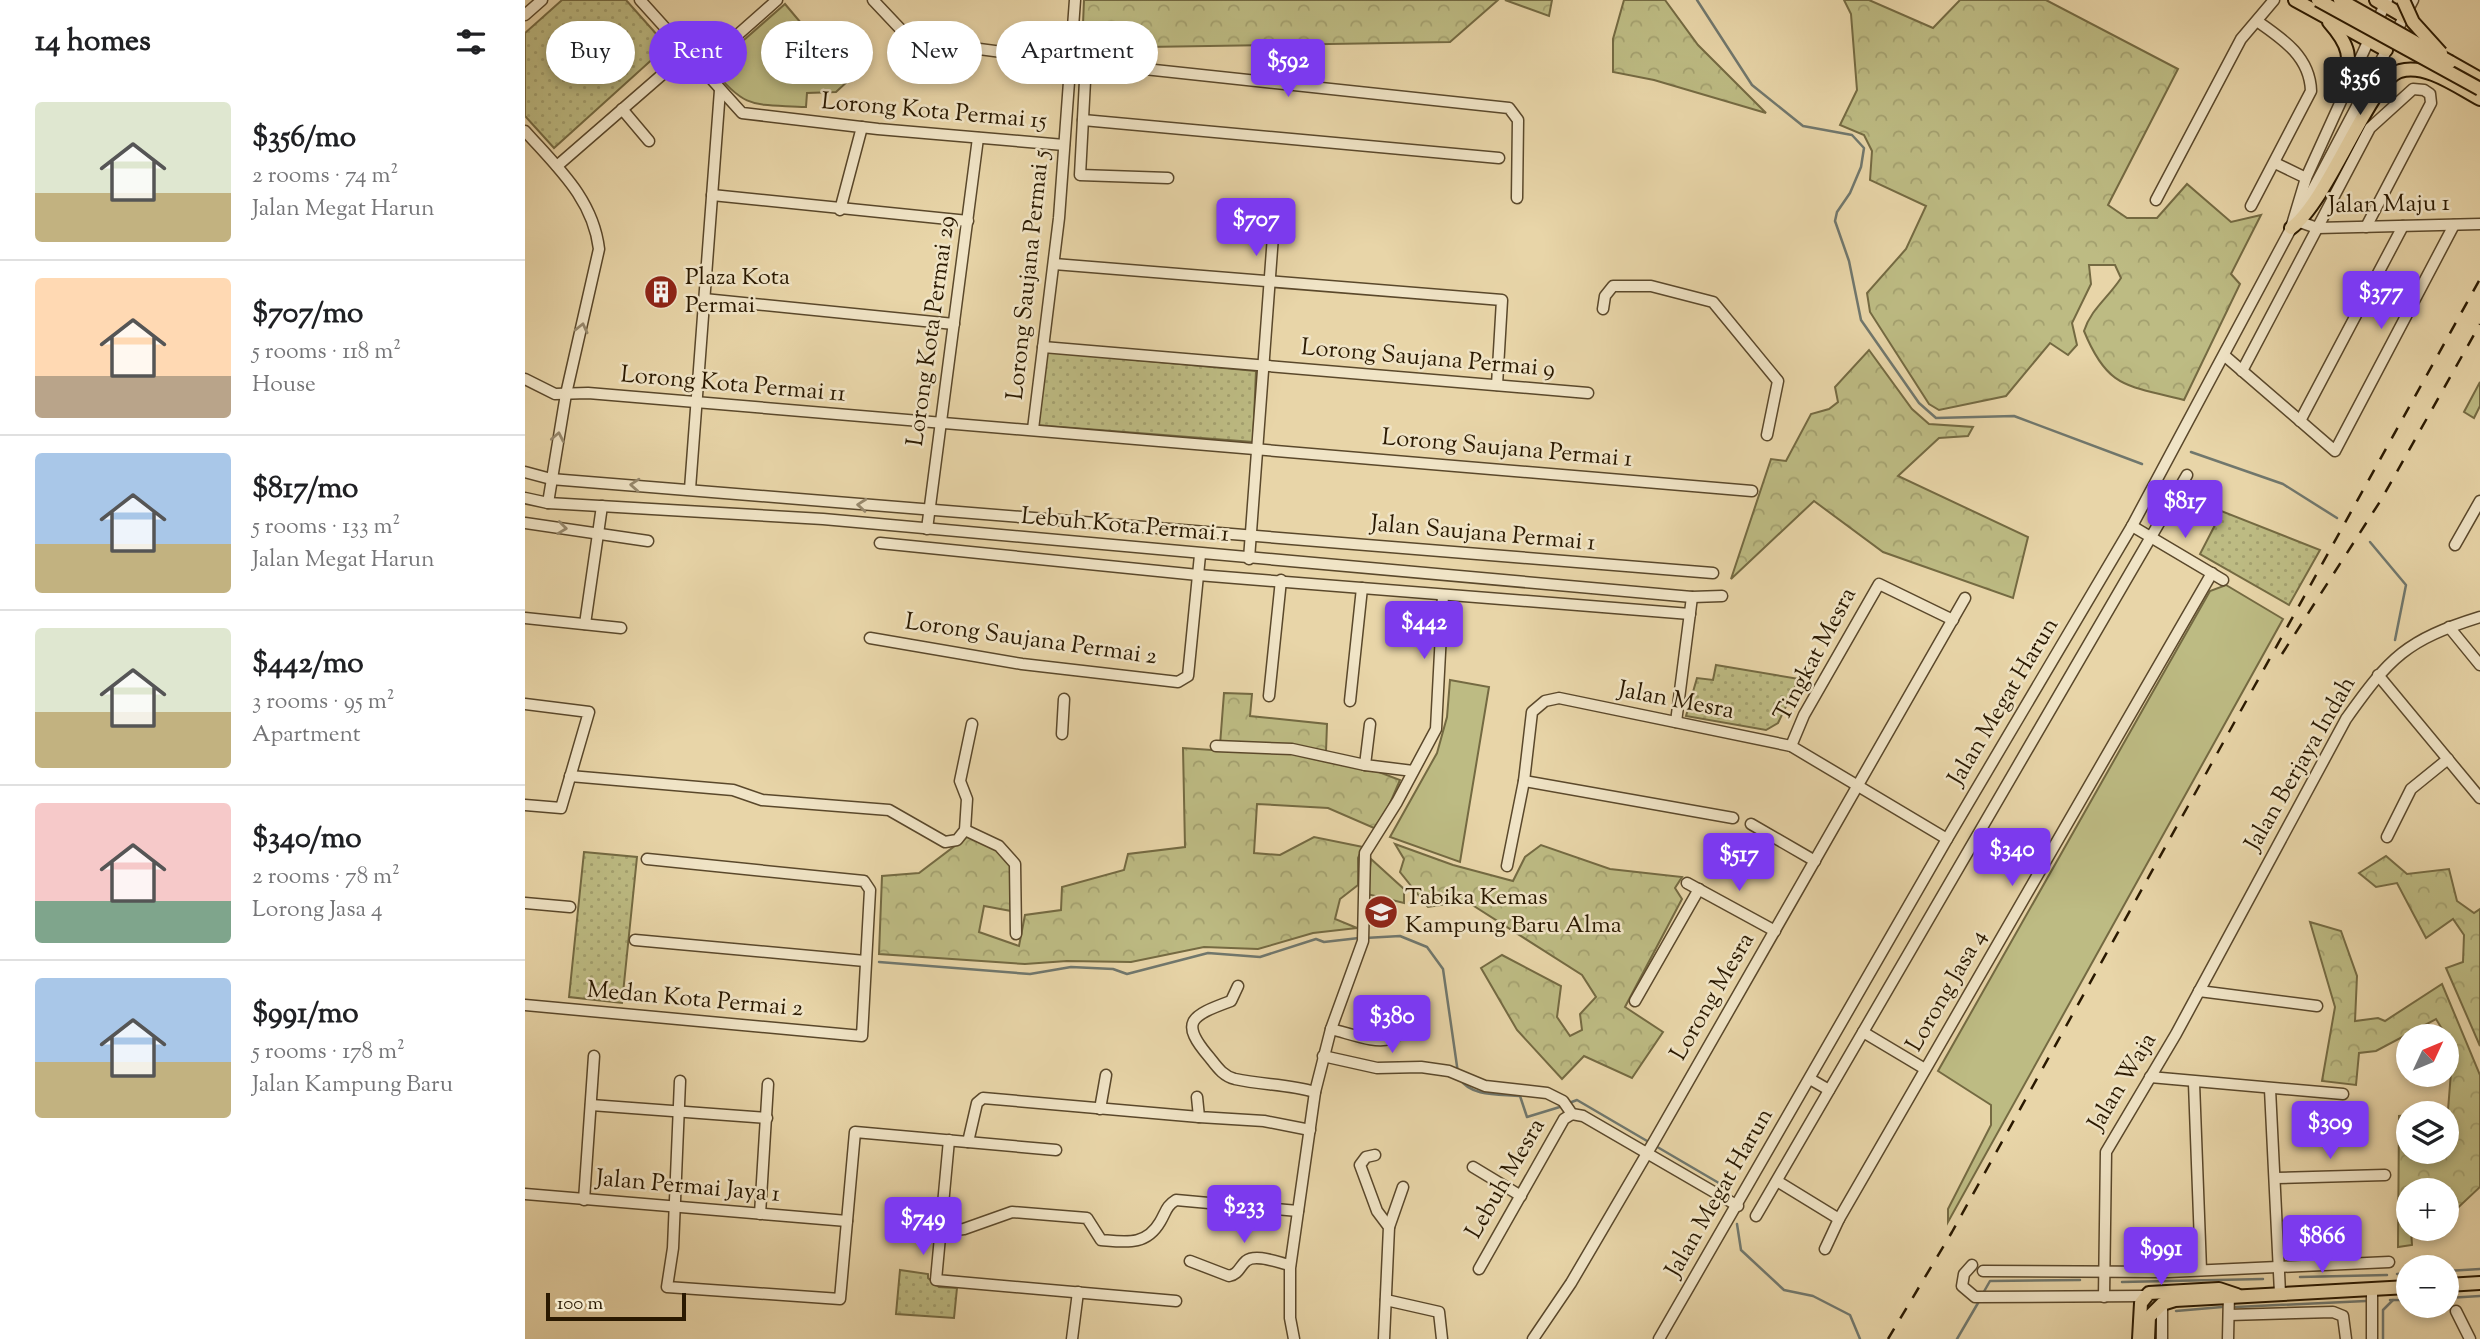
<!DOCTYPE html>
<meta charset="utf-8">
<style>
:root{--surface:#fff;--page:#f2f2f2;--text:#202124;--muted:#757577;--line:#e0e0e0;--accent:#7c3aed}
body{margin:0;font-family:"Sorts Mill Goudy",serif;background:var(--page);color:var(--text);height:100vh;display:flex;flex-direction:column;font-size:26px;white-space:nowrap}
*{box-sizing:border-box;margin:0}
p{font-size:23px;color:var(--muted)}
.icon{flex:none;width:38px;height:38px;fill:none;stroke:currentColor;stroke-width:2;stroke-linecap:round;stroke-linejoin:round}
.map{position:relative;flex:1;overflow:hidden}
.details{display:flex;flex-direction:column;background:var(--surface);width:525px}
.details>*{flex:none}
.banner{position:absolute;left:21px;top:21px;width:665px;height:63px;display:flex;gap:14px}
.needle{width:46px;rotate:46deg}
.tools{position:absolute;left:1871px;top:1024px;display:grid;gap:14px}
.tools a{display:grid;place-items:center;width:63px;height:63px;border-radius:50%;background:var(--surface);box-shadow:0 4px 10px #0003;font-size:35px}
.scale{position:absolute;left:21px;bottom:18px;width:140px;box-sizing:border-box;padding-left:7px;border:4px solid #2a1901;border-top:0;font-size:19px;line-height:24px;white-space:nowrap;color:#2a1901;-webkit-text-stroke:5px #f0e4c6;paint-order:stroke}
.price{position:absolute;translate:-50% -60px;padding:0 16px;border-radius:7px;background:var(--accent);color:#fff;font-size:23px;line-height:46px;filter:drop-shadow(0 2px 4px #0008)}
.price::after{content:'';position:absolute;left:50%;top:42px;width:21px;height:16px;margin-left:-10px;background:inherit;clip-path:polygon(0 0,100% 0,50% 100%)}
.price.selected{background:#222;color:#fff}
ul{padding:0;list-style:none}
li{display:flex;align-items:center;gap:21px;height:175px;padding:0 35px}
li+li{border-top:2px solid var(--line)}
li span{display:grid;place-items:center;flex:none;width:196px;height:140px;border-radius:7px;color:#555}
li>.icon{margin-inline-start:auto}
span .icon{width:84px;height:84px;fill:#fffc;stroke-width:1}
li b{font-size:30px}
h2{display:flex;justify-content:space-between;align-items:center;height:84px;padding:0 35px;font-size:30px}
.chip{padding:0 24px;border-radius:32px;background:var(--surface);box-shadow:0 4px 10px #0003;font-size:24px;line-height:63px}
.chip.selected{background:var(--accent);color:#fff}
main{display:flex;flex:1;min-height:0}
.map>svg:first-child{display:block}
.green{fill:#bdbb83;stroke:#746a42;stroke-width:2}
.forest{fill:url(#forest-crowns);stroke:#746a42;stroke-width:2}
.park{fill:url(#park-dots);stroke:#746a42;stroke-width:2}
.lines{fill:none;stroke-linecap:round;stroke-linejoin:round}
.stream{stroke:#70776d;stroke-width:2.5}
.minor-casing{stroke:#5a482b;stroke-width:13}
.major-casing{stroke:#2a1901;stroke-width:16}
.minor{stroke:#f0e4c6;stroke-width:10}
.major{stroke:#e8d5a8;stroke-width:12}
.rail{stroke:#2a1901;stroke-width:2.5;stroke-dasharray:12 12;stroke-linecap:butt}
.major-bridge-casing{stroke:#2a1901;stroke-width:16;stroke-linecap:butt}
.major-bridge{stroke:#e8d5a8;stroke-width:12}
.oneway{stroke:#97896d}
.labels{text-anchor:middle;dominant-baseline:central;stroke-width:5;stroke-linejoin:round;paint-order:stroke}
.street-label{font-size:24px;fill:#2a1901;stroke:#f0e4c6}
.poi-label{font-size:24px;fill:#2a1901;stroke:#f0e4c6;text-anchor:start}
</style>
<main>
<section class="details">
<h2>14 homes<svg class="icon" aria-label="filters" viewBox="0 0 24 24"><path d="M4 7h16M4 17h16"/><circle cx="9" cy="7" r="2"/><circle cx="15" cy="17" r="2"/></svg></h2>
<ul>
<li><span style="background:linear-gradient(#dfe7d0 65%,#c2b280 0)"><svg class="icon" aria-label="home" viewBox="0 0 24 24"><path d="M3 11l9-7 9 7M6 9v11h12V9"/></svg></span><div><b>$356/mo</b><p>2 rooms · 74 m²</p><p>Jalan Megat Harun</p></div></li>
<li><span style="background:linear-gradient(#ffd9b3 70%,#b9a48a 0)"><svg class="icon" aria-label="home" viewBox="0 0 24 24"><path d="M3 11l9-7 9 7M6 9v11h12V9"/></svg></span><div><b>$707/mo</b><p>5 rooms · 118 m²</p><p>House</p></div></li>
<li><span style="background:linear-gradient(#a9c7e8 65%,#c2b280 0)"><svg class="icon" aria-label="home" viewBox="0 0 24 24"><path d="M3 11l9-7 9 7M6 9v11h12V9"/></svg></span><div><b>$817/mo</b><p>5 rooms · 133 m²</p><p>Jalan Megat Harun</p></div></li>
<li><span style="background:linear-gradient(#dfe7d0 60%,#c2b280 0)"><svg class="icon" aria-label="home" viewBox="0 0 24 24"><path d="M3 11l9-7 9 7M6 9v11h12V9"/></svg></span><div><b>$442/mo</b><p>3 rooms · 95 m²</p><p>Apartment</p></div></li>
<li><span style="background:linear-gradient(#f6c9c9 70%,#7fa58c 0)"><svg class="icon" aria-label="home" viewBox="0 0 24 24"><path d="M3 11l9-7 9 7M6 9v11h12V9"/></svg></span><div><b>$340/mo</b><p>2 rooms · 78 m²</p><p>Lorong Jasa 4</p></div></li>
<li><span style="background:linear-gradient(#a9c7e8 60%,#c2b280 0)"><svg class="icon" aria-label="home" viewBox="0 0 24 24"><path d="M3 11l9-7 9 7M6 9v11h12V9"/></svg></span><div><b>$991/mo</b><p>5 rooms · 178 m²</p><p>Jalan Kampung Baru</p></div></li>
</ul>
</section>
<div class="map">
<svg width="1955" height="1339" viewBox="0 0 1955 1339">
<defs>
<pattern id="forest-crowns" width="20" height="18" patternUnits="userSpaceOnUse" patternTransform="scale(1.75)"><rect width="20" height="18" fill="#bdbb83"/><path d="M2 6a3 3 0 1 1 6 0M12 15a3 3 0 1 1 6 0" fill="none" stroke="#a3a06f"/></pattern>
<pattern id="park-dots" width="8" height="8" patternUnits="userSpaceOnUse" patternTransform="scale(1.75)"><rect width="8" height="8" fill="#bdbb83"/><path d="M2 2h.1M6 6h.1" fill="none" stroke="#a3a06f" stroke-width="1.8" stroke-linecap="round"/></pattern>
</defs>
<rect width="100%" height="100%" fill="#e8d5a8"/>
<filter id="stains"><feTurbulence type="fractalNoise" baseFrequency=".00286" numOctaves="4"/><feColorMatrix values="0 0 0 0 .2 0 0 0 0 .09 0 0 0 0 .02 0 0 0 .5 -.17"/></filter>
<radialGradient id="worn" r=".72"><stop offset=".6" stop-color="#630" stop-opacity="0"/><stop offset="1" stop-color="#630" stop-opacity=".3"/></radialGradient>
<g class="green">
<path d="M260 4 324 80 311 92 282 93 281 107C230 104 221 111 187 68Z"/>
<path d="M1955 382V406L1949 418 1939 412Z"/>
<path d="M1701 585 1758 619 1423 1222V1209L1466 1125V1105L1413 1071 1685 591Z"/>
<path d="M925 680 964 687 935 862 865 837 912 753 922 717Z"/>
<path d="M846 859 879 889V903L842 894Z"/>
</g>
<g class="forest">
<path d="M559 0H973L925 42 557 48Z"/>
<path d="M980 0H1027L1024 16Z"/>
<path d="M1099 0H1140L1173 45 1241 113 1129 80 1088 72V39Z"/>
<path d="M1319 0H1344L1408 28 1435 0H1521L1653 69 1583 205 1602 218H1632L1662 184 1706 222 1736 215 1706 274 1715 284 1659 400C1603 385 1583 390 1559 331 1566 309 1583 298 1596 278L1590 265H1564L1566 284 1547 323 1552 345 1543 355 1525 343 1481 396 1414 410 1404 404 1345 312 1342 293 1381 249 1401 206 1345 180 1347 151 1339 135 1315 125 1332 90 1326 14Z"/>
<path d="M1344 350 1387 409 1404 424 1448 427 1443 436 1414 438 1373 476 1503 537 1488 598 1358 552 1289 501 1206 579 1246 459 1261 461 1286 414 1304 409 1313 402 1310 387Z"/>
<path d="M699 693 727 694 725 716 802 724 801 752 875 780 863 808 849 828 803 808 732 804 729 853 755 855 789 837 838 847 833 858V885L815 899 810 919 832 928 788 933 733 949 679 947 606 962 542 961 500 964 354 954 357 876 394 873 443 836 472 849 485 864 486 911 459 906 454 932 494 946 500 915 536 910 537 887 599 870 603 854 660 847 658 748 687 750 695 745Z"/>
<path d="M870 844 928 865 988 881 1000 857 1016 845 1085 869 1157 877 1150 888 1157 899 1100 1007 1138 1032 1107 1078 1059 1056 1037 1079 992 1030 956 968 977 955 1036 986 1032 1017 1045 1036 1057 1030 1055 1014 1071 997 1057 975 941 901 903 907 875 872 879 859Z"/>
<path d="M1861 856 1882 874 1924 869 1932 901 1949 913 1955 909V1046L1921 968 1938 962 1939 935 1928 919 1901 938 1872 883 1851 887 1834 873Z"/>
<path d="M1785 922 1816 931 1832 976 1830 1021 1853 1018 1860 1021 1917 984 1955 1075V1187L1922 1218V1190H1883V1228L1889 1229 1886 1230 1887 1245 1873 1247 1874 1116 1883 1115V1152H1922V1113H1899L1923 1110 1928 1047 1911 1019 1851 1051 1834 1053 1831 1085 1797 1081 1810 1007Z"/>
</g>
<g class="park">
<path d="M37 0H101L142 46 29 148 0 116V33Z"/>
<path d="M515 351 731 371 728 442 510 425Z"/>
<path d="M1681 505 1795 550 1764 605 1675 554 1690 525 1675 516Z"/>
<path d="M1191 665 1274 679 1253 723 1241 730 1161 716 1172 678 1188 680Z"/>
<path d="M59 852 112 857 97 1003 44 997Z"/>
<path d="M375 1270 403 1274V1278L414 1287 432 1288 429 1318 371 1314Z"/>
</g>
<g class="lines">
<g class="stream">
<path d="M1172 0 1227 85 1278 126 1327 135 1339 148 1336 167 1325 193 1312 212 1310 221 1324 261 1336 320 1394 403 1411 418 1489 416 1617 464"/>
<path d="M1666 452 1758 484 1812 518"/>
<path d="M1845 542 1881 585 1870 640"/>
<path d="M840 938 875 936 902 947 918 969 933 1073"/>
<path d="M354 962 505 974 546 967 588 969 602 974 683 953 735 957 791 939 799 942 834 938"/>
<path d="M935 1079C946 1097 976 1094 995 1096L1002 1117 1038 1106"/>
<path d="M1044 1103 1052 1100 1199 1186"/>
<path d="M1212 1224 1216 1250 1259 1290 1288 1296 1325 1315 1335 1339"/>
<path d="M1922 1271 1955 1269"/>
<path d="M1872 1274 1883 1273"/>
<path d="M1775 1277 1862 1275"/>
<path d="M1597 1282 1738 1279"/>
<path d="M1457 1295 1465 1281 1555 1280"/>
<path d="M1922 1298 1955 1296"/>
<path d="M1865 1300H1883"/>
<path d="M1711 1307 1841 1301"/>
<path d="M1651 1311 1697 1307"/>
<path d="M1432 1339 1453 1303"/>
<path d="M1858 1339V1310L1868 1300"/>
</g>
<g class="minor-casing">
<g id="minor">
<path d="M115 0 217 113 353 129 539 145"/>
<path d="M348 0 382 36 394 41 545 61 984 108 993 120 992 198"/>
<path d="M0 15 17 0"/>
<path d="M561 62 555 175 643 178"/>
<path d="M175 68 252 0"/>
<path d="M97 109 124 141"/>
<path d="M558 120 974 158"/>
<path d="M0 131C33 168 68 199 74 249L41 394 23 503"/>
<path d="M1750 163 1781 178"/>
<path d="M32 166 162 53"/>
<path d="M187 195 443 221"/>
<path d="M1631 200 1716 39 1749 0"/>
<path d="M1726 206 1786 91C1785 57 1758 39 1732 21"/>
<path d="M315 210 337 127"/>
<path d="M1777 210 1888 0"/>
<path d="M1775 222 1792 228 1955 224"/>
<path d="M1766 228 1781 178 1862 0"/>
<path d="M529 264 977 300 972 385"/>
<path d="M179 299 429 324"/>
<path d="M1078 309 1080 296 1088 286H1126L1188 302 1253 381 1242 435"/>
<path d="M518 347 1063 393"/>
<path d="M1700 356 1810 451 1929 225"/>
<path d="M1717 371 1845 128 1888 89 1899 90 1905 94 1906 103 1841 227"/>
<path d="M0 379 30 394 63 393 1227 491"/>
<path d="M1775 421 1878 226"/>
<path d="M508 429 534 218 550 0"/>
<path d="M0 472 26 479 1188 573"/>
<path d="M165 489 195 90"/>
<path d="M0 498 23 503 298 519 1167 597 1197 596"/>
<path d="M0 523 123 541"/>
<path d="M1607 526 1698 580"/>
<path d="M402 529 453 138"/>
<path d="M355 543 673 575 1165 614"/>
<path d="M1930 545 1955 501"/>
<path d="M724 559 748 236"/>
<path d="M0 618 96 628"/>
<path d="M60 624 77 506"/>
<path d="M1924 627 1955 665"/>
<path d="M345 638 497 664 653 682 663 676 675 555"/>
<path d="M1853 675 1955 798"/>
<path d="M744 696 756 580"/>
<path d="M825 701 837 588"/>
<path d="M0 704 64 712 36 808 0 805"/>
<path d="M1151 722 1167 597"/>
<path d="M845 724 840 765 888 771"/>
<path d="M537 734 539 699"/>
<path d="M691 746 767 749 840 765"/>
<path d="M1266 746 1279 715 1354 584 1428 620"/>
<path d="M45 776 208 790 237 800 364 810 420 842 432 840 440 830 442 799 435 781 447 724"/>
<path d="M999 781 1208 818"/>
<path d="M1226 824 1290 861"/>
<path d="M440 830 474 846 490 864 491 934"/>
<path d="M1862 837 1886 789 1923 759"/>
<path d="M982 866 999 781 1007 712 1020 701 1034 698 1266 746 1422 839"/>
<path d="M1162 883 1250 931"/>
<path d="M0 903 45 907"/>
<path d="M110 940 340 961"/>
<path d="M713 986 706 1001C665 1016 654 1022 685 1058 692 1067 698 1076 710 1079 737 1085 764 1084 790 1092"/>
<path d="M1674 991 1792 1006"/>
<path d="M1110 1001 1174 889"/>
<path d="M0 1005 337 1036 345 890 339 881 122 859"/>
<path d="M806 1029C855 1042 872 1054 898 1002"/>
<path d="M1338 1032 1400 1069"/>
<path d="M798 1056 852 1068 896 1067 924 1071 960 1086 1022 1093 1038 1101 1047 1114 1058 1116 1213 1206"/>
<path d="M1625 1077 1818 1094"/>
<path d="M1285 1079 1304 1090"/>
<path d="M155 1081 148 1248 142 1287 315 1299 330 1132 531 1150"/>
<path d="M1669 1083 1676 1270"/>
<path d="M1745 1089 1755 1293"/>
<path d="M672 1097 674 1117 739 1121 785 1130"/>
<path d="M66 1105 242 1118"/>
<path d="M575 1109 581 1075"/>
<path d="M424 1140 411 1280 651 1301"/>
<path d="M443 1142 452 1103 458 1098 674 1117"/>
<path d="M850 1155 841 1157 835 1165 852 1211 864 1227 859 1339"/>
<path d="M948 1167 996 1196"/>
<path d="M1751 1178 1860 1175"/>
<path d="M1252 1181 1314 1219"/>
<path d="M0 1194 322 1221"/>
<path d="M59 1200 69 1056"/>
<path d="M235 1214 243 1084"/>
<path d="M1231 1216 1662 475"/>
<path d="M864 1227 878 1187"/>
<path d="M414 1232 439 1229 487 1212 562 1218 576 1240C601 1242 621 1246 635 1222 641 1212 641 1206 651 1200L773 1211"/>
<path d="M1300 1249 1314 1219 1687 573"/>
<path d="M665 1261 704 1276C714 1274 714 1267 721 1261 731 1253 754 1263 765 1265"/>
<path d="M1447 1265 1439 1274 1437 1286 1450 1297 1619 1296"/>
<path d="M954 1269 1039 1119 1047 1114"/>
<path d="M1458 1271 1643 1272 1864 1262"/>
<path d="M1847 1289V1339"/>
<path d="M1579 1297 1581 1152 1651 1034 1821 719C1865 657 1881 640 1955 617"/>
<path d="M861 1300 914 1312 917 1339"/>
<path d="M1931 1311 1945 1339"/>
<path d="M1704 1315 1808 1312 1818 1316 1821 1339"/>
<path d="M547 1339 553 1292"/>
<path d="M769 1339 765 1318V1268L790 1092 806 1029 838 941 840 853 872 802 911 729 918 595"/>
<path d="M1008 1339 1046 1283 1131 1138 1440 598"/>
<path d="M1134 1339 1422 839 1607 526 1769 223"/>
<path d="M1637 1339V1304"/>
<path d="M1703 1339 1704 1293"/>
</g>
</g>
<g class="major-casing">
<g id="major">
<path d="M1770 0 1861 50"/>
<path d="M1851 0 1880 17"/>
<path d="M1804 22C1826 47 1825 55 1821 88"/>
<path d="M1925 62 1955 79"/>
<path d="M1766 228C1804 200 1845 81 1875 71 1901 63 1934 88 1955 99"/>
<path d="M1922 1285 1955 1283"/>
<path d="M1614 1339 1616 1303 1624 1293 1694 1289 1712 1295"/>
<path d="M1623 1339 1624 1317 1637 1304 1650 1300 1883 1287"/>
</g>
</g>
<use href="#minor" class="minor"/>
<use href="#major" class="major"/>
<g class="rail">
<path d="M1757 654 1856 500 1955 324"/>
<path d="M1363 1339 1427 1232 1955 279"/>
</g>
<g class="major-bridge-casing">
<g id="major-bridge">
<path d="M1793 0 1955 89"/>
<path d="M1815 0 1925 62"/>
<path d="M1878 0 1888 22 1916 53"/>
</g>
</g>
<use href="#major-bridge" class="major-bridge"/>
</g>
<defs><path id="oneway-chevron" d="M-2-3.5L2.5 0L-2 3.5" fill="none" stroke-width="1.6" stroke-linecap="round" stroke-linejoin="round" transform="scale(1.75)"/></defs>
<g class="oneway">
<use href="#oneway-chevron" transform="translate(57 328) rotate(-77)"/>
<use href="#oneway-chevron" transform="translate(33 437) rotate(-79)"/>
<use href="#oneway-chevron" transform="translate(110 485) rotate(-176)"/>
<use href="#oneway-chevron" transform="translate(337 505) rotate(-175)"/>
<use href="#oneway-chevron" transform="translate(37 528) rotate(7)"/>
</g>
<defs>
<g id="building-disc" transform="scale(1.75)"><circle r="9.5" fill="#8f2418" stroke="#f0e4c6"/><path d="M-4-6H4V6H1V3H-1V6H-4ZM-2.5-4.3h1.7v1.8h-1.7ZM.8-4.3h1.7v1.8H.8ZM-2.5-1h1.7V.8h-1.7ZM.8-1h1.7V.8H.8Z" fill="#fff"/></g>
<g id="school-disc" transform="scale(1.75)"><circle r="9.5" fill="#8f2418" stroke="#f0e4c6"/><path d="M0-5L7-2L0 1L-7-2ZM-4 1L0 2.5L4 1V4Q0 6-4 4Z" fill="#fff"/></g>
</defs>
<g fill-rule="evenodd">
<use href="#building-disc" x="136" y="292"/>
<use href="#school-disc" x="856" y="912"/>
</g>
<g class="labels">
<g class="street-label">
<text transform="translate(409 112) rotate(5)">Lorong Kota Permai 15</text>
<text transform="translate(1864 205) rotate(-1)">Jalan Maju 1</text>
<text transform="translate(504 275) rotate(-84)">Lorong Saujana Permai 5</text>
<text transform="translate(407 331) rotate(-82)">Lorong Kota Permai 29</text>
<text transform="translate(903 359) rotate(5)">Lorong Saujana Permai 9</text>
<text transform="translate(208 385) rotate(5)">Lorong Kota Permai 11</text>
<text transform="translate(982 449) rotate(5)">Lorong Saujana Permai 1</text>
<text transform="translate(600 526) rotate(5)">Lebuh Kota Permai 1</text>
<text transform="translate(958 534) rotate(5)">Jalan Saujana Permai 1</text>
<text transform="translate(506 640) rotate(8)">Lorong Saujana Permai 2</text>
<text transform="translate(1291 655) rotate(-62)">Tingkat Mesra</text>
<text transform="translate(1151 701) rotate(11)">Jalan Mesra</text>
<text transform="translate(1479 702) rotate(-59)">Jalan Megat Harun</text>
<text transform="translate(1776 764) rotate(-60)">Jalan Berjaya Indah</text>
<text transform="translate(1422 991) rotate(-60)">Lorong Jasa 4</text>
<text transform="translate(1188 997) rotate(-60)">Lorong Mesra</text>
<text transform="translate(170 1000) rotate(5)">Medan Kota Permai 2</text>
<text transform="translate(1598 1082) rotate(-59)">Jalan Waja</text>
<text transform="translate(981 1179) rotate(-60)">Lebuh Mesra</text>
<text transform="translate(163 1187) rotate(5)">Jalan Permai Jaya 1</text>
<text transform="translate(1195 1193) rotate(-60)">Jalan Megat Harun</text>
</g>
<g class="poi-label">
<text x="160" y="278">Plaza Kota<tspan x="160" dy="28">Permai</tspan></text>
<text x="880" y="898">Tabika Kemas<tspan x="880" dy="28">Kampung Baru Alma</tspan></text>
</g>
</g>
<rect width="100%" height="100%" filter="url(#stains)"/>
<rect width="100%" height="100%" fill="url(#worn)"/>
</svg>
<div class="tools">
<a><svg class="needle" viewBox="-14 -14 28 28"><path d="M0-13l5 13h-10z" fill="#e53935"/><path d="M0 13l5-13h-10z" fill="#757577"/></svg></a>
<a><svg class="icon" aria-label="layers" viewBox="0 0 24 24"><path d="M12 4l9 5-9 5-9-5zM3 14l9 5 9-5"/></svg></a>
<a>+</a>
<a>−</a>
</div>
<div class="scale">100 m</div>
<b class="price" style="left:763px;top:99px">$592</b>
<b class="price selected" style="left:1835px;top:117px">$356</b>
<b class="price" style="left:731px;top:258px">$707</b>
<b class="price" style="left:1856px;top:331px">$377</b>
<b class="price" style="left:1660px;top:540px">$817</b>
<b class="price" style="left:899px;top:661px">$442</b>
<b class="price" style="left:1487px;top:888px">$340</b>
<b class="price" style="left:1214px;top:893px">$517</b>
<b class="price" style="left:867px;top:1055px">$380</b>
<b class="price" style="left:1805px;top:1161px">$309</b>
<b class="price" style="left:719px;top:1245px">$233</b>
<b class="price" style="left:398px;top:1257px">$749</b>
<b class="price" style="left:1797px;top:1275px">$866</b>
<b class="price" style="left:1636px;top:1287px">$991</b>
<div class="banner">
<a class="chip">Buy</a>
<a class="chip selected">Rent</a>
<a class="chip">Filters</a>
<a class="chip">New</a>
<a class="chip">Apartment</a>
</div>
</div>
</main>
